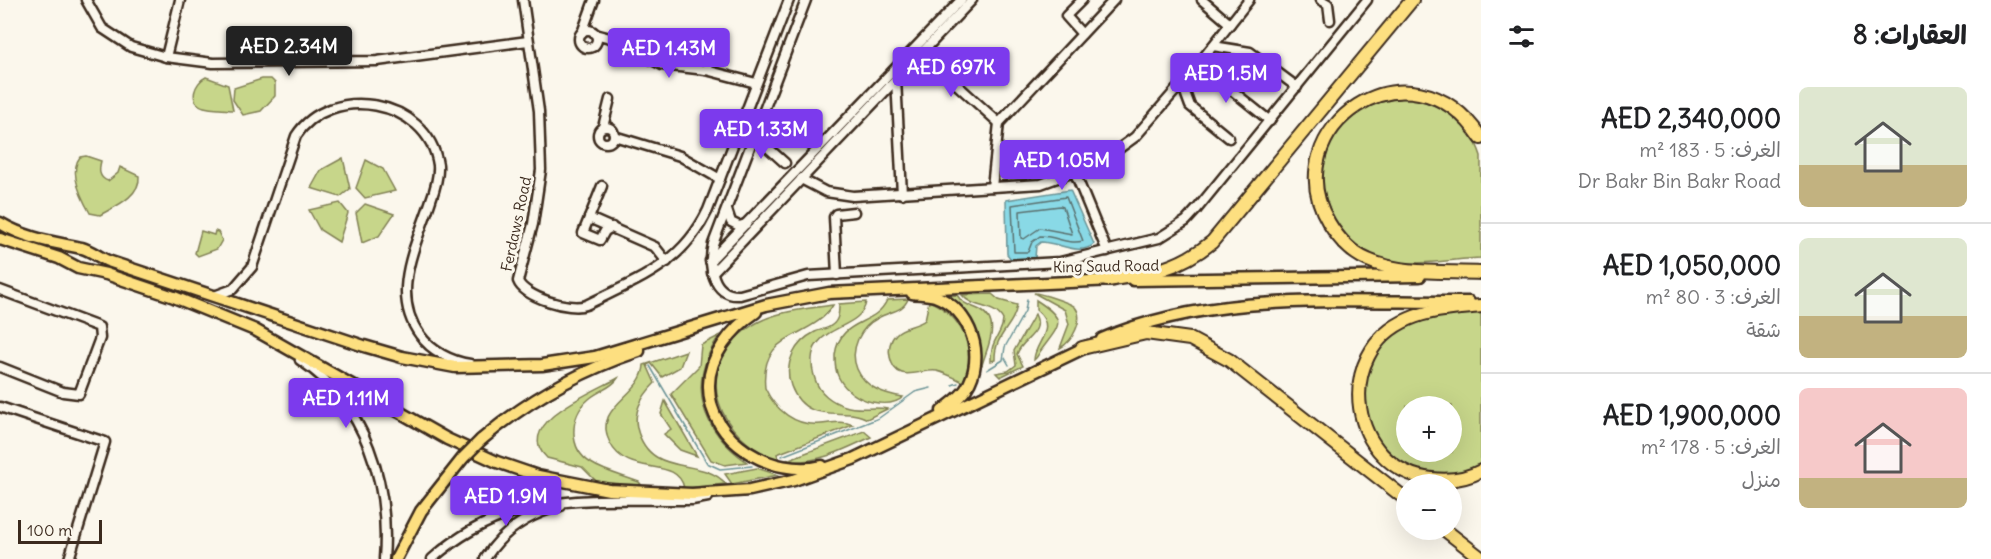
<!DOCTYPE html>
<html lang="ar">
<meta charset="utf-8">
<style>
:root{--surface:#fff;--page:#f2f2f2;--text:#202124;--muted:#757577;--line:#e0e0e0;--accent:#7c3aed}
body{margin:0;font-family:Delius,"Playpen Sans Arabic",sans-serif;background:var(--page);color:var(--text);direction:rtl;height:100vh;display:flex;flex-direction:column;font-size:22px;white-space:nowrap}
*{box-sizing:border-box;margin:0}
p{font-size:20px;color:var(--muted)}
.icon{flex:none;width:33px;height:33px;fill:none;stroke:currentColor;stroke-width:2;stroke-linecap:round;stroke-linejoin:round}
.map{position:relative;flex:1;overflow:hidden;direction:ltr}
.drawer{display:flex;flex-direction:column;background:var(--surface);width:510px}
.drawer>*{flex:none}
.controls{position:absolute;left:1396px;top:396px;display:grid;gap:12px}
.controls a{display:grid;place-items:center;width:66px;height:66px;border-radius:50%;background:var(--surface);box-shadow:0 6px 24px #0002;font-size:30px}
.scale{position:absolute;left:18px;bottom:15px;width:84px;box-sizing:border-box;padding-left:6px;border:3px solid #3b2a1e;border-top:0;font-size:16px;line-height:21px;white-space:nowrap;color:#3b2a1e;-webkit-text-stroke:4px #fbf7ec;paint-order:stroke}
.price{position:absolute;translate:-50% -51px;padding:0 14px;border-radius:6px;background:var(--accent);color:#fff;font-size:20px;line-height:39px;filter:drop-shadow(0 2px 3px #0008)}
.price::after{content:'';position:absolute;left:50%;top:36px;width:18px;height:14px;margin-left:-9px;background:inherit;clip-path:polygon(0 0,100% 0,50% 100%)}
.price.current{background:#222;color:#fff}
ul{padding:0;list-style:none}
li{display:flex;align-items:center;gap:18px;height:150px;padding:0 24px}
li+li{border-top:2px solid var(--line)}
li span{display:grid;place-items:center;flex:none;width:168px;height:120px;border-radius:9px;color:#555}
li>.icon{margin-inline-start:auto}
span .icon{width:72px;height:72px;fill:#fffc;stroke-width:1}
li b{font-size:26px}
h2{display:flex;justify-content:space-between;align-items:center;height:72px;padding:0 24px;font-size:26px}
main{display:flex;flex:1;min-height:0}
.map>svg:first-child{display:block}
.green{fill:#c7d68a;stroke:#818054;stroke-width:1.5;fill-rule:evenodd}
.water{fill:#89d9e6;stroke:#6a9396;stroke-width:1.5}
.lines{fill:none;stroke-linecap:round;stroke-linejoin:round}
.shore{stroke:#5a706e;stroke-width:1.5}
.stream{stroke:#6a9396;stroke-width:1.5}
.minor-casing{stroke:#3b2a1e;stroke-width:13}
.major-casing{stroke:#3b2a1e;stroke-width:15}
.highway-casing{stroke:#3b2a1e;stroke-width:16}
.minor{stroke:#fbf7ec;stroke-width:8}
.major{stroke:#fddf80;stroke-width:10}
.highway{stroke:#fddf80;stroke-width:12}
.major-bridge-casing{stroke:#3b2a1e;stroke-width:15;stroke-linecap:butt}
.major-bridge{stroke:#fddf80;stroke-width:10}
.labels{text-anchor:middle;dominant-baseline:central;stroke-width:6;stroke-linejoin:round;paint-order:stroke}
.street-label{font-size:15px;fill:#3b2a1e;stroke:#fbf7ec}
</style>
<main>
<section class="drawer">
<h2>العقارات: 8<svg class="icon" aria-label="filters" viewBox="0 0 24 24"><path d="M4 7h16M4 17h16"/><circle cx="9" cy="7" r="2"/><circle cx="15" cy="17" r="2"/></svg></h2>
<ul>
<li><span style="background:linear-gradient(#dfe7d0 65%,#c2b280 0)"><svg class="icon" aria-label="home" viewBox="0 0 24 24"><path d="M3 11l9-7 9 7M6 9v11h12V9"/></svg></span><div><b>AED 2,340,000</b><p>الغرف: 5 · 183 m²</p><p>Dr Bakr Bin Bakr Road</p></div></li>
<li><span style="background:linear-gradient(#dfe7d0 65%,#c2b280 0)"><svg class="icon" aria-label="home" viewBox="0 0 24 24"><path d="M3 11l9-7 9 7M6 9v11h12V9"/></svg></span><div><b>AED 1,050,000</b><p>الغرف: 3 · 80 m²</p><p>شقة</p></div></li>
<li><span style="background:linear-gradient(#f6c9c9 75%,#c2b280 0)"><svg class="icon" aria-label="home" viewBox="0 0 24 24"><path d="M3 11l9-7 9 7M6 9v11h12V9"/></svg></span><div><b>AED 1,900,000</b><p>الغرف: 5 · 178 m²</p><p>منزل</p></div></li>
</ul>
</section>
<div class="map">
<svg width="1481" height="559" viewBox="0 0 1481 559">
<rect width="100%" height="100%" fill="#fbf7ec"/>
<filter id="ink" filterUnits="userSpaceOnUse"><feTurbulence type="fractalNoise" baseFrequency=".0167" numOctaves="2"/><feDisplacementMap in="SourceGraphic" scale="12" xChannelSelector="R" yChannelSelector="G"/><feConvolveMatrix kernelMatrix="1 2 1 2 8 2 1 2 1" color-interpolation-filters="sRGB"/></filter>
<g filter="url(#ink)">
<g class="green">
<path d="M206 77 228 85 233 110C226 109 210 109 204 107 187 102 195 82 206 77Z"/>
<path d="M262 79H271L275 83V96L261 111 243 115 233 100 234 88Z"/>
<path d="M1411 97C1444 107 1470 121 1481 156V258C1452 259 1407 268 1380 259 1324 242 1304 166 1344 123 1361 105 1387 99 1411 97Z"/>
<path d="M86 156 101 161C99 169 98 178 108 181L118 173 120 167 139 176C141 196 114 207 100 215L90 213C82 199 68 172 80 157Z"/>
<path d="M343 158 350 189 340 197 311 188 321 170Z"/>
<path d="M366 160 383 169 395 191 365 198 356 188Z"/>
<path d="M340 203 348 213 339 242 320 230 309 210Z"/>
<path d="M365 204 394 214 379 236 362 243 356 213Z"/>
<path d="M201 231 214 235 215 231 218 232 222 240 217 249 198 256 195 253Z"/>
<path d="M1034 293C1040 293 1071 303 1075 307 1085 319 1072 342 1060 348L1069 324 1065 310Z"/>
<path d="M992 294 999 300 1017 305C1014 327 994 334 995 360L991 361C990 339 1002 336 1003 320 995 304 973 309 962 295Z"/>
<path d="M957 295C963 305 970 305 980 310 1002 322 987 347 982 365L979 366C985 335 969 313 945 296Z"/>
<path d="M908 299C903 312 889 311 878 318 860 327 849 350 857 369 865 388 885 394 903 397 895 405 882 404 872 402 858 399 845 390 839 378 835 371 835 363 835 355 840 317 875 327 887 300Z"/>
<path d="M1036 300C1067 320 1061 324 1042 349 1038 354 1038 357 1034 360 1034 342 1059 329 1036 310Z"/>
<path d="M929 301C961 315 978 348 963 382 955 378 946 373 937 371 921 368 896 386 890 357 888 349 890 340 896 334 903 326 916 327 925 320Z"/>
<path d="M866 302C861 334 797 323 815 379 819 393 832 402 845 406 859 411 873 406 887 409L867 419C846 405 807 428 791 386 783 364 795 342 815 332 821 329 828 329 832 325 839 320 839 312 839 304Z"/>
<path d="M833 305C812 341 759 329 765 388 775 410 796 427 821 424 832 423 842 420 853 425L777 454 779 460C719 440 688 369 750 327 773 311 806 309 833 305Z"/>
<path d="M1471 312 1481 313V465C1375 509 1320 371 1409 325 1427 315 1451 315 1471 312ZM1407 406H1452V452H1407Z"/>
<path d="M1035 314C1045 334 1022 338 1017 354L1023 366 1000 377 996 373 1008 371 1016 365 1014 351Z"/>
<path d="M719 336C686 385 701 430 747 462L725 465 711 460 671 394 699 366 701 345Z"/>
<path d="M686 351 680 367 662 377 651 363 647 365 655 383C643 395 633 410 637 428 650 480 701 455 726 484L684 488C677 455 628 479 610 443 591 406 643 396 644 365Z"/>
<path d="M618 378C612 388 598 391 589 399 569 416 568 449 591 463 605 472 624 476 639 482L644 488 596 481 582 467 547 458C511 424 595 391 618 378Z"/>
<path d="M665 401 697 456 680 450 664 434 671 429 661 414Z"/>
<path d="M864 431 871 437C841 451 817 464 784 461Z"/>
<path d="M757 468 778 475 732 484 725 474Z"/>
</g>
<path class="water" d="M1070 190 1094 244C1079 257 1058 242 1041 242L1036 246 1035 258 1011 259 1007 254 1006 200Z"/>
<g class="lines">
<g class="shore">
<path d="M1066 197 1083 241C1068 245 1056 236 1040 236L1032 242 1028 252H1014L1012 205Z"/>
<path d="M1060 206 1063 207 1072 234 1040 228 1024 239 1021 238 1020 211Z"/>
</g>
<g class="stream">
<path d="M1005 358 1009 365"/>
<path d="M650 366 707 463 720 469 752 466"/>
<path d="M987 370 1003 360 1005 347 1025 311 1027 299"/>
<path d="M952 385 958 383"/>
<path d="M782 456 879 418 915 392 931 388"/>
</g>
<g class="minor-casing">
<g id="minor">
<path d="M86 0 102 28 131 47 166 57 213 63 377 61 528 41"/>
<path d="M523 0 539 111 541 170 533 224 518 281C524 297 570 311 586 305 637 280 682 265 708 210L789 0"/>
<path d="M806 0 713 244C708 264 712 297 740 295L808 276 1060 262 1159 238 1186 221 1197 209 1367 0"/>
<path d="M1082 0 1066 16 1082 34"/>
<path d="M1202 0 1230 24"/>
<path d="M1321 0 1328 4 1330 20"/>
<circle cx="588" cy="39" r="9"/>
<path d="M582 33 594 0"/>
<path d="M595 34 610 38 662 65 706 70 756 83"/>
<path d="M1213 46 1250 52 1297 87"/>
<path d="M921 52 999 123"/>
<path d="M166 57 180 0"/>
<path d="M1196 67 1229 88 1270 121"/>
<path d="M706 70 716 53"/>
<path d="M896 79 902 194"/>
<path d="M1182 84 1190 106 1229 138"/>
<circle cx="606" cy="135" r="8"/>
<path d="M603 127 610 99"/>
<path d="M614 136 680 156 720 179"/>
<path d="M755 136 785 163"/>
<path d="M1075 173 1107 251"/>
<path d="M801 179 826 192 853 196 1041 184 1099 163 1135 137 1196 67 1249 0"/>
<path d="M602 186 583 233 600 240 605 231 612 227"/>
<path d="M992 187 999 123 1114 0"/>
<path d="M727 210 731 222 739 226 746 224"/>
<path d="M589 218 655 247 667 262"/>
<path d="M710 261 961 0"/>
<path d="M712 273 972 0"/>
<path d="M837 275 834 217 836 214 854 212"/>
<path d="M0 290 99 327 100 338 79 394 63 392 0 367"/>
<path d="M214 296 233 289 252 267 296 136C330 83 428 98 438 165 439 177 435 189 431 200 417 244 389 293 420 335 431 351 451 361 470 364"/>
<path d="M300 360C366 404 390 484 384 559"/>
<path d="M0 407 105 442 69 559"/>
<path d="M432 559C511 488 594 501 692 500L708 497"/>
<path d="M485 559C503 530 529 514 561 506"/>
</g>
</g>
<g class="major-casing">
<g id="major">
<path d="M0 223C27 239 53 242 82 248 90 250 100 258 108 261L364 346 402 357 455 367 542 365 595 357 766 305 829 293 1114 280"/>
<path d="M0 239 59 258 78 268 106 274 174 297 255 330 447 439 497 462 538 476 609 490 692 494 750 490 794 480 853 459 1088 346"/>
<path d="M1133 280 1420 276"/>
<path d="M912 293C919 294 928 294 935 296 971 309 987 357 966 389 960 398 950 404 942 411"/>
<path d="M756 312C732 328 708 357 709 387 709 442 773 478 822 466"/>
<path d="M1102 339C1217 290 1346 303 1469 302"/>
<path d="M481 440C529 399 579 371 639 351"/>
<path d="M396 559 421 511 463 458"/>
</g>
</g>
<g class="highway-casing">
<g id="highway">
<path d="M1481 138C1410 31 1273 130 1329 223 1338 238 1351 253 1368 260 1401 275 1446 271 1481 273"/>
<path d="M1107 280C1149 274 1179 269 1212 242L1412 0"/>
<path d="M1481 306C1457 309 1432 309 1409 319 1331 352 1349 470 1432 479 1448 481 1466 479 1481 471"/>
<path d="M1082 348 1146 333 1190 339 1229 360 1407 500"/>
<path d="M1445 530 1481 558"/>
</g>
</g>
<use href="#minor" class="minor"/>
<use href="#major" class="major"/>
<use href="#highway" class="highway"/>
<g class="major-bridge-casing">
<path id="major-bridge" d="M463 458 481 440"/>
</g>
<use href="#major-bridge" class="major-bridge"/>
</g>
</g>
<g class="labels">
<g class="street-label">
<text transform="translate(516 224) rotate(-78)">Ferdaws Road</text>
<text transform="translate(1106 266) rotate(-1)">King Saud Road</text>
</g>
</g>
</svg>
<div class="controls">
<a>+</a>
<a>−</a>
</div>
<div class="scale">100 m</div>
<b class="price current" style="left:289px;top:77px">AED 2.34M</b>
<b class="price" style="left:669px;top:79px">AED 1.43M</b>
<b class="price" style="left:951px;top:98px">AED 697K</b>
<b class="price" style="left:1226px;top:104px">AED 1.5M</b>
<b class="price" style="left:761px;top:160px">AED 1.33M</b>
<b class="price" style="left:1062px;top:191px">AED 1.05M</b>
<b class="price" style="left:346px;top:429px">AED 1.11M</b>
<b class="price" style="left:506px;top:527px">AED 1.9M</b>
</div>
</main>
